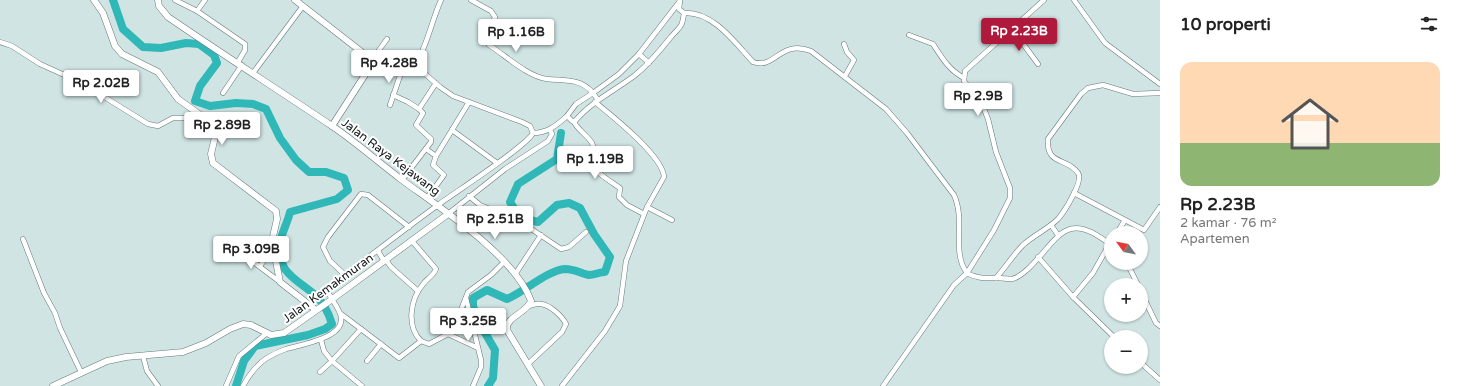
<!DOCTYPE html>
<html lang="id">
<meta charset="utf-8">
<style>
:root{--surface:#fff;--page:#f6f6f6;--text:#222;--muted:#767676;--line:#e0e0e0;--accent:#ae193c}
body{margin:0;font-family:"Varela Round",sans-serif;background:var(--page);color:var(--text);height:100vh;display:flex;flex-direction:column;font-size:15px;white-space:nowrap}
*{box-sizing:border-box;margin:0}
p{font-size:13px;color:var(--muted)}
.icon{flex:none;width:22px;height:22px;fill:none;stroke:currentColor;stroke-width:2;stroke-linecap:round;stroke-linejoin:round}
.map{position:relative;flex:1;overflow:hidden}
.details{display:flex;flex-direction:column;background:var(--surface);width:300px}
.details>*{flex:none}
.needle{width:26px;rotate:303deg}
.buttons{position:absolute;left:1104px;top:226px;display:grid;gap:8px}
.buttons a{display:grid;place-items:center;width:44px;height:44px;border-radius:50%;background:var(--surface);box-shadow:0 1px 3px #0004;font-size:20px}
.price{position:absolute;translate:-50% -34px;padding:0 9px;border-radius:4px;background:#fff;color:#222;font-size:13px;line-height:26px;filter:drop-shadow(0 1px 2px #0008)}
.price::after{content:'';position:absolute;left:50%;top:24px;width:12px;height:9px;margin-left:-6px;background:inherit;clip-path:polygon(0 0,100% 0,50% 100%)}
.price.selected{background:var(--accent);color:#fff}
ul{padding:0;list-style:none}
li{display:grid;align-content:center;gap:8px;height:212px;padding:0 20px}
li+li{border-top:1px solid var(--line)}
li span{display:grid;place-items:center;height:124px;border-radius:12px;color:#555}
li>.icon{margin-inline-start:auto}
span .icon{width:72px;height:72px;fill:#fffc;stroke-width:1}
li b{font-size:17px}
h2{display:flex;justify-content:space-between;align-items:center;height:48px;padding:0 20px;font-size:17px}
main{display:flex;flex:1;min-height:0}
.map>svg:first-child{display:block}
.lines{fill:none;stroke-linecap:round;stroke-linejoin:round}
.river{stroke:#30b8b8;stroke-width:8}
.street-casing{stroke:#677979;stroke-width:5.5}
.secondary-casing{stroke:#677979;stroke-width:7}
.street{stroke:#fff;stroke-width:4.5}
.secondary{stroke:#fff;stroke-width:6}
.labels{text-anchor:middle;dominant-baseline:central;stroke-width:4;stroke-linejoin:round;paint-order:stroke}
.street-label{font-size:12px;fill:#101717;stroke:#fff}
</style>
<main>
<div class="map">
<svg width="1160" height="386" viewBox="0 0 1160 386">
<rect width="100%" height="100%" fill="#d0e4e4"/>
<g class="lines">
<g class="river">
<path d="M113 0 123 29 143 47 161 48 186 43 199 44 214 55 217 63 200 86 195 101 210 106 236 103 253 104 266 109 280 138 296 160 309 172H326L344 178 348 190 337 199 290 212C288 222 280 236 280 244 277 274 297 279 315 295 323 302 329 314 332 324L325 329 308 335 255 346 244 361 236 386"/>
<path d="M488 386 493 378 495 350 478 321 473 306V298L487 290 507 299C524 292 548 270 565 269 575 269 582 274 589 275 594 275 600 272 605 272L610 257 594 234 580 208 569 203 557 205 538 222 521 218 510 202 518 184 557 159 561 133"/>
</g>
<g class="street-casing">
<g id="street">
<path d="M175 0 197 11 245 44V50L238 62"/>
<path d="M471 0 491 11 495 17 488 40 489 45C505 55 528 77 547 79 565 81 580 78 593 93L619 74 639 54 680 1"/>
<path d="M680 0 679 9 684 13"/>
<path d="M1044 0 965 71 964 81 984 109 988 119 996 152 1010 188V198L994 230 967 273C977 279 986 278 997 278 1002 278 1007 279 1012 279 1018 278 1023 273 1028 269 1059 239 1065 208 1111 245"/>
<path d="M1074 0 1105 43 1160 84"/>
<path d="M197 11 205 0"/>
<path d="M1013 30 1038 64"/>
<path d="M909 35 933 44C942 58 949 70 964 78"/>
<path d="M0 42 12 46 40 64 82 83 148 124 158 126 173 118H205"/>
<path d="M844 44 847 52 854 60 845 76"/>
<path d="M639 54 649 63"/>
<path d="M374 55 396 66H416L440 87 453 96 522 122 530 126 533 133"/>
<path d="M374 57 387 39"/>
<path d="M418 60C428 42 432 20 441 0"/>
<path d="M253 73 303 6"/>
<path d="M223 93 242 65"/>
<path d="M393 95 408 102 419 109"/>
<path d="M469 102 452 130 497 163"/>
<path d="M390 105 403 67"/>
<path d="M567 116 576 104 593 93 598 100"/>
<path d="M574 122C578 130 587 135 592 143 596 151 589 155 590 161 591 170 613 183 620 188L619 197 627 205 644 214"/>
<path d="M426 149 436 156 433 165 444 175 427 198"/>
<path d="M436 156 452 130"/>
<path d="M402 180 431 142V139L416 125 423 113 419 109 436 83"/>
<path d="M1074 193 1144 230 1160 207"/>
<path d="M469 196 480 205 521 222 561 249 569 247 586 232"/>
<path d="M647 207 672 220"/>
<path d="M448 214 505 169 548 141 552 134 550 130"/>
<path d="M1051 225 1058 235"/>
<path d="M1117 233 1125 220"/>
<path d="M23 239 44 293 55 313 60 328 81 372"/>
<path d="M412 241 436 269C434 275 428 278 424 283 410 299 406 326 421 341"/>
<path d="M1111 241 1093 273 1073 297 1114 337"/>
<path d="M239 243 252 261 280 282"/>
<path d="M378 251 384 261"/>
<path d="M1038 257 1073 297"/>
<path d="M386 260 391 267 418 291"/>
<path d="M1127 263 1138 285"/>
<path d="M260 266 273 248"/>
<path d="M516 273 541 235"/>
<path d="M345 275 330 261 323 247 328 237 361 194 368 195 409 227"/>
<path d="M996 278C1006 267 1013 255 1023 245 1034 235 1048 229 1058 219 1064 212 1084 181 1078 173 1067 157 1046 166 1048 139L1081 94 1088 88 1103 85 1133 94 1160 93"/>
<path d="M1141 292 1156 323 1160 326"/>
<path d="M466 298 481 360V367L473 386"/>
<path d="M341 314 361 329"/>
<path d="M448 334 478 348"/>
<path d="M321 340 324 351 332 361 361 329 399 358 421 341 429 344 448 334 457 320 468 292 491 275 504 262"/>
<path d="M143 356 147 371 158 386"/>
<path d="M367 361 381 344"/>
<path d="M1141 363 1160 380"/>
<path d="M528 364 562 332 566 324C562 316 550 305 541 304 537 303 533 305 529 306"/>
<path d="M320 372 332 361 362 386"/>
<path d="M226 386 239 356 267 333"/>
<path d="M243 386C249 375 256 365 267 358 272 355 280 351 286 349 300 345 345 338 341 317 340 309 331 299 328 292L331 286C366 259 402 231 438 205 454 193 527 146 533 133 547 133 556 126 567 116L572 121H575C591 102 614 91 634 76 648 65 659 52 670 38 680 26 682 29 684 13 713 11 735 43 753 62 775 70 780 39 811 51L886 109 907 133 954 195C966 221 951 252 967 273L954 285 883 386"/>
<path d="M562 386 605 331 620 306 626 261 647 207 664 177C663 156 611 115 595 102"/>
</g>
</g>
<g class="secondary-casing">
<g id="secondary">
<path d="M94 0 103 13 115 46 122 54 158 72 178 99 213 124 216 133 211 154 213 163 276 211 277 219 272 241 280 282 316 310"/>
<path d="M158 0 159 6 168 17C222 54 277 89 332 126 356 142 378 162 402 180 440 208 515 256 531 301 527 313 505 317 507 330L541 386"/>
<path d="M295 0 372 60 370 67 332 126"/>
<path d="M53 386 107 361 126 357 183 352 206 343 230 329 243 324 251 325 271 335 284 333 331 300 448 214"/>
</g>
</g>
<use href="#street" class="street"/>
<use href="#secondary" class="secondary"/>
</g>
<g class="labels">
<g class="street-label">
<text transform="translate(391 157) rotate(37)">Jalan Raya Kejawang</text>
<text transform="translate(328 288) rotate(-36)">Jalan Kemakmuran</text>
</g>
</g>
</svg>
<div class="buttons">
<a><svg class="needle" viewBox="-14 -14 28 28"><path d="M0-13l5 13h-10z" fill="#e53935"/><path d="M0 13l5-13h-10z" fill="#767676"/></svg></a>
<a>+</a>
<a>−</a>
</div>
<b class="price selected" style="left:1019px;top:52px">Rp 2.23B</b>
<b class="price" style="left:516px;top:53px">Rp 1.16B</b>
<b class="price" style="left:389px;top:84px">Rp 4.28B</b>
<b class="price" style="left:101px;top:104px">Rp 2.02B</b>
<b class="price" style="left:978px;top:117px">Rp 2.9B</b>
<b class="price" style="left:222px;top:146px">Rp 2.89B</b>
<b class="price" style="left:595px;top:180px">Rp 1.19B</b>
<b class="price" style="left:495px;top:240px">Rp 2.51B</b>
<b class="price" style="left:251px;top:270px">Rp 3.09B</b>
<b class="price" style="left:468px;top:342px">Rp 3.25B</b>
</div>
<section class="details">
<h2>10 properti<svg class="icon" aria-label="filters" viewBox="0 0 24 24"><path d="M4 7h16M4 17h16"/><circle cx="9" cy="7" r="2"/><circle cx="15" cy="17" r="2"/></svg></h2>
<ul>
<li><span style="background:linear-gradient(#ffd9b3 65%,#8fb573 0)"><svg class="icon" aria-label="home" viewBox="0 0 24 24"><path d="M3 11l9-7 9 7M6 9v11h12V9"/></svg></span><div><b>Rp 2.23B</b><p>2 kamar · 76 m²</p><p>Apartemen</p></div></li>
</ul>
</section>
</main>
